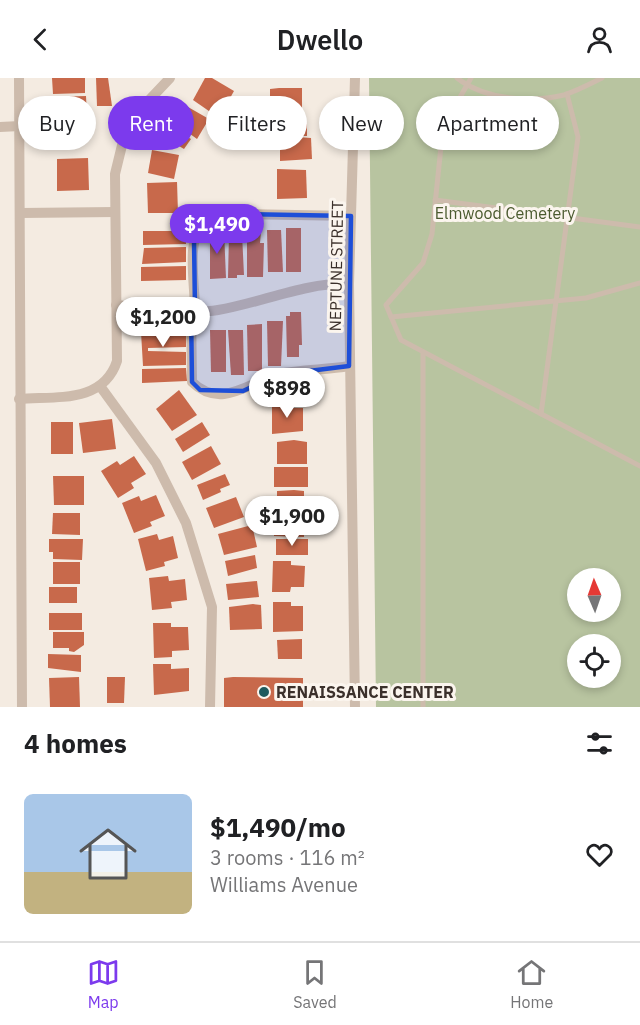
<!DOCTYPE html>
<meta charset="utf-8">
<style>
:root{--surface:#fff;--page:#f6f6f6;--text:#202124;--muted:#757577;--line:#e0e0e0;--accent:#7c3aed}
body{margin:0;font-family:"IBM Plex Sans",sans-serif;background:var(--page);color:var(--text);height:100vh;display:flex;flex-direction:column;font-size:22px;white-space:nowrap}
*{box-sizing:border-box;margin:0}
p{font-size:20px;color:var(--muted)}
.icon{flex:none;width:33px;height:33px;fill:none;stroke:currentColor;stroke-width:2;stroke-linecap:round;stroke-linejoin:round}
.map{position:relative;height:629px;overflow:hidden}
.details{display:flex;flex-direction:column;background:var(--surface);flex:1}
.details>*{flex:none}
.hud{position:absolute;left:18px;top:18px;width:604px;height:54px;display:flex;gap:12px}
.needle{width:39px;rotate:358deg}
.controls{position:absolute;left:567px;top:490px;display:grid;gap:12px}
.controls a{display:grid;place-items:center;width:54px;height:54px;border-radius:50%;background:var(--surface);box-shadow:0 3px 9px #0003;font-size:30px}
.price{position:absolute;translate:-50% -51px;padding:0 14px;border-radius:21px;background:#fff;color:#222;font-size:20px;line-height:39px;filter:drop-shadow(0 2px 3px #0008)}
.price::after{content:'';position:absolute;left:50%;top:36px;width:18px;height:14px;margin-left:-9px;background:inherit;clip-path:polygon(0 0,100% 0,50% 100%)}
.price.active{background:var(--accent);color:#fff}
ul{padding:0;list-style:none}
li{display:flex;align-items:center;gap:18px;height:150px;padding:0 24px}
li+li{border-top:2px solid var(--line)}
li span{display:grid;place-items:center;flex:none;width:168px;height:120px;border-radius:9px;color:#555}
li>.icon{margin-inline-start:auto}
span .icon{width:72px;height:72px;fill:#fffc;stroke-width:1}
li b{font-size:26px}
h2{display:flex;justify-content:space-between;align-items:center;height:72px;padding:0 24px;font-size:26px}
.pill{padding:0 21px;border-radius:27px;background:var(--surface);box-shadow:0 3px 9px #0003;font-size:21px;line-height:54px}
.pill.active{background:var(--accent);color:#fff}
header{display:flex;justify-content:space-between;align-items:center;height:78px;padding:0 24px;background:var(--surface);font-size:27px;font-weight:600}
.dock{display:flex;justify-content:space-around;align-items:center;height:84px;border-top:2px solid var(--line);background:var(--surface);font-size:16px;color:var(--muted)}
.dock a{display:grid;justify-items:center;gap:3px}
.dock .active{color:var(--accent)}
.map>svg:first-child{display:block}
.green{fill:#b8c4a0;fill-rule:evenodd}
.building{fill:#c8694b}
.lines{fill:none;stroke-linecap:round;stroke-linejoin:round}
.lane{stroke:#cdbbac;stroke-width:5}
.street{stroke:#cdbbac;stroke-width:10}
.marked{fill:#1d4ed8;fill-opacity:0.2;stroke:#1d4ed8;stroke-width:4.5;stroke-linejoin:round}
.poi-dot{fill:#1f5a5e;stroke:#fbf5ee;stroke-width:2}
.labels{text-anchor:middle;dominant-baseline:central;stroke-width:6;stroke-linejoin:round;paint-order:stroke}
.park-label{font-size:16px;fill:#4a5a2e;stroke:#fbf5ee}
.street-label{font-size:16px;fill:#3b302b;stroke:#fbf5ee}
.poi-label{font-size:16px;font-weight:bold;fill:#3b302b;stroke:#fbf5ee;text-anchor:start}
</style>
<header><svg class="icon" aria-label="back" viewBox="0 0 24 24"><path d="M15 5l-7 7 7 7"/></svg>Dwello<svg class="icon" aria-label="person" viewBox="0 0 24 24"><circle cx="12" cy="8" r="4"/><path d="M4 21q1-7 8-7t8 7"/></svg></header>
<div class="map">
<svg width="640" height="629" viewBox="0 0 640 629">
<rect width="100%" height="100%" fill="#f4ebe1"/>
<path class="green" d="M369 0H640V629H376ZM578 501H610V534H578ZM578 567H610V600H578Z"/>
<g class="building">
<path d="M52 0H85V15L53 16Z"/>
<path d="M96 0H108L112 28H97Z"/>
<path d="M205 0H212L234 13 219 40 193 22Z"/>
<path d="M279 10H302V32L289 33V36H270V11Z"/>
<path d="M86 18 87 38H56V32H53L52 19Z"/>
<path d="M181 25 209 41 197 61 171 42Z"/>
<path d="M304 40V45L307 44V58H278L277 45H289V41Z"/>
<path d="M76 41 84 42V65H57V62H53V42Z"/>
<path d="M166 46 191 61 184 71 159 56Z"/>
<path d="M297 59 311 60 312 81 280 83V60Z"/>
<path d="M152 72 179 77 174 101 148 95Z"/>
<path d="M88 80 89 112 57 113V81Z"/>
<path d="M277 91 306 92 307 120 277 121Z"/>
<path d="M177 104 178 135H148L147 105Z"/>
<rect x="286" y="150" width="15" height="44"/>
<path d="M267 152H281L283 194H268Z"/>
<path d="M143 153H186V166L143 167Z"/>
<path d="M210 153H224L226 200 210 201Z"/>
<path d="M247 153 261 154 260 165H264L263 199H247Z"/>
<path d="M229 156H242L244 197H237V200H228Z"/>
<path d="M186 169V184L142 186 144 170Z"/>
<path d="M186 188V202L141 203V189Z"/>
<path d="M290 234H301L302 267H299V279H287L286 238H290Z"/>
<path d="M267 243H283L281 288H268Z"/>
<path d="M262 246V293H248L247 247Z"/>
<path d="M210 252H226V294H211Z"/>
<path d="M228 252H243L244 297H231Z"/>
<path d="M175 253 186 255V269L148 270V273L186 274V287L143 288 141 254Z"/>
<path d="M186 290 187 303 142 305V291Z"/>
<path d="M179 312 197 337 172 353 156 331Z"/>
<path d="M272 326H290V330H303V353L272 356Z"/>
<path d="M112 341 116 371 83 375 79 345Z"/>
<rect x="51" y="344" width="22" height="32"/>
<path d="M202 344 210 357 183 374 175 361Z"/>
<path d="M294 362 307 364V386H277V364Z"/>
<path d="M211 368 221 386 192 402 182 384Z"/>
<path d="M134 378 146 396 131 405 134 410 118 420 101 393 117 383 120 387Z"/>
<rect x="274" y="389" width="34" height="20"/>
<path d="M225 396 230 407 220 411 221 414 203 422 197 407Z"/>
<path d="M53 398H84V427H54Z"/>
<path d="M294 412 304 413V435H277V413Z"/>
<path d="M156 417 165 438 150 444 152 448 134 455 122 425 139 418 141 423Z"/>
<path d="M236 419 244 439 214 450 206 430Z"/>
<path d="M53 435H80V457L52 456Z"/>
<path d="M252 447 257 469 224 477 218 456Z"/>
<path d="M274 447H304V459L274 458Z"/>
<path d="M157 456 159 462 173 458 178 480 164 484 165 488 146 493 138 461Z"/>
<path d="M49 461H83L82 482 53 481V474H49Z"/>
<rect x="276" y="461" width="32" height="16"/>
<path d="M255 477 257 490 228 498 225 483Z"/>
<path d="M273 483H291V487L305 488 304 509H291L290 514H272Z"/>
<rect x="53" y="484" width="27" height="22"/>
<path d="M168 498 169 503 185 501 187 522 171 524 172 530 152 532 149 500Z"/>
<path d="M257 503 259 519 228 522 226 506Z"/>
<rect x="49" y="509" width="28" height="16"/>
<path d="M273 524H291V528H303V553L273 554Z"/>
<path d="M253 526 261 527 262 551 230 552 229 529Z"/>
<rect x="49" y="535" width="33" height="17"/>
<path d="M153 545H171V549H188L189 572 172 573V579L154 580Z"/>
<path d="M53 554H84V567L74 574 69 573V570H53Z"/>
<path d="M302 561V581H278L277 562Z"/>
<path d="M48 576 81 577V594L48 590Z"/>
<path d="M153 586H171V591L189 590V613L154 617Z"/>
<path d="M79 599 80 629H50L49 600Z"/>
<path d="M107 599H125L124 625H107Z"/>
<path d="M233 599 303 600V629H224V600Z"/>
</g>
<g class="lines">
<g class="lane">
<path d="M457 0C485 22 531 25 564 17 577 13 590 6 602 0"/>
<path d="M471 0 443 49 432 156 423 185 386 227 401 262 640 388"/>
<path d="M435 122 640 149"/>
<path d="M391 239 586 220 640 205"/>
<path d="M541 336 578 59 567 16"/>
<path d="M423 629V274"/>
</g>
<g class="street">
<path d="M19 0 22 629"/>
<path d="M355 0 349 206 355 629"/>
<path d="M0 49 20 48"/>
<path d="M21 135 115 134"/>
<path d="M116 227C147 229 188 237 218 232 261 225 306 204 349 206"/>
<path d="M191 232 192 304C221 332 250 304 279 296 302 291 326 292 349 288"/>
<path d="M195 232C195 206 186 163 203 141L236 136 351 138"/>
<path d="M100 308 156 385 186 445 212 529 210 629"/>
<path d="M19 321C55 318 103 326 117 283L115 96 125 55 135 37 170 0"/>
</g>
</g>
<path class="marked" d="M236 136 351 138 349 288 277 297 243 313 200 312 192 304 191 232H195L194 162 203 141Z"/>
<circle class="poi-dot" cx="264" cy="614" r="6"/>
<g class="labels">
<g class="park-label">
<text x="505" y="135">Elmwood Cemetery</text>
</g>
<g class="street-label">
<text transform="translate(336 188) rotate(-89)">NEPTUNE STREET</text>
</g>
<g class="poi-label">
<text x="276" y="614">RENAISSANCE CENTER</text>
</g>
</g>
</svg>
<div class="controls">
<a><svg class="needle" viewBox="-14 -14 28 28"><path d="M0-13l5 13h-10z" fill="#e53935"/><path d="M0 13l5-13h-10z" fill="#757577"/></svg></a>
<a><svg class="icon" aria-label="locate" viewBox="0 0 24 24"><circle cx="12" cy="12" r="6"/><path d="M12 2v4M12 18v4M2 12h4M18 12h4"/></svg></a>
</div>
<b class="price active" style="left:217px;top:177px">$1,490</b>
<b class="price" style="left:163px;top:270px">$1,200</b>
<b class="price" style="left:287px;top:341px">$898</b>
<b class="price" style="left:292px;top:469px">$1,900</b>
<div class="hud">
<a class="pill">Buy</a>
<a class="pill active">Rent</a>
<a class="pill">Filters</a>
<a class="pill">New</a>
<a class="pill">Apartment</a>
</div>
</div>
<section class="details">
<h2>4 homes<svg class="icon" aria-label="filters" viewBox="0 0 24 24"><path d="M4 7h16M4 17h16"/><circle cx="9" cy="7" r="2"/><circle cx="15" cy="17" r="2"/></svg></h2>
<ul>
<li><span style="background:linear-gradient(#a9c7e8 65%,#c2b280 0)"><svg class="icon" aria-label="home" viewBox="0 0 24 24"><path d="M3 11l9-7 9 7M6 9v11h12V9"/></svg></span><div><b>$1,490/mo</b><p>3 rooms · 116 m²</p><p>Williams Avenue</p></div><svg class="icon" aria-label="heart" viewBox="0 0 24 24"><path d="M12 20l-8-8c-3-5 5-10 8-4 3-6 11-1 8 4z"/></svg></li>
</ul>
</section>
<nav class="dock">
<a class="active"><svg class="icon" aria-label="map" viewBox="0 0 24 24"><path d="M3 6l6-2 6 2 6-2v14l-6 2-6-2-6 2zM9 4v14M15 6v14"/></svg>Map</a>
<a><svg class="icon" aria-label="saved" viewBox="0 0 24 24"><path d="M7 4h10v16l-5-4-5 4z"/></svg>Saved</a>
<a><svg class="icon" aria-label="home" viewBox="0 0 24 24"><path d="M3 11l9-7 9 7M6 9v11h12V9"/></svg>Home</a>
</nav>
